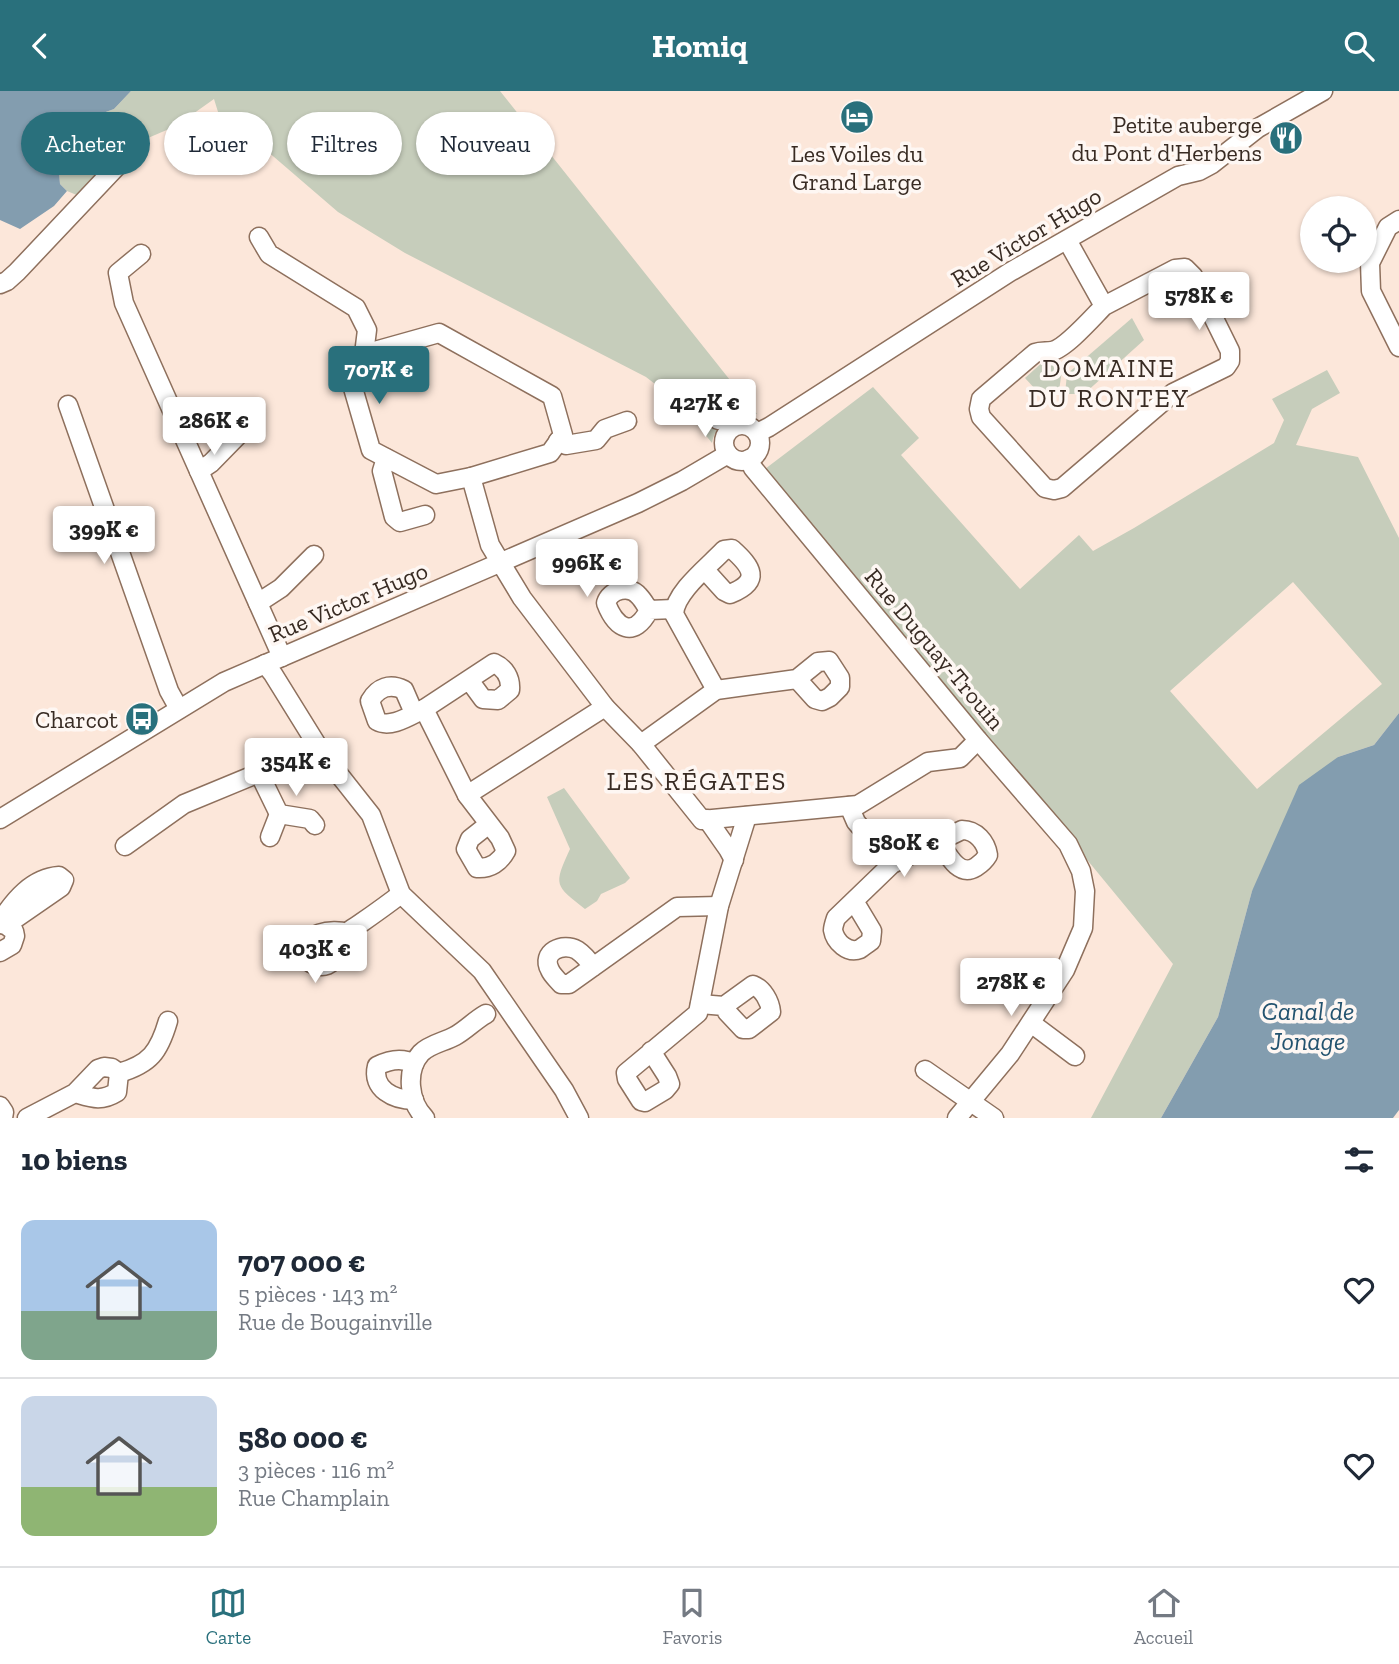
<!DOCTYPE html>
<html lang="fr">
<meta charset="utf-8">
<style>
:root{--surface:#fff;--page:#f2f2f3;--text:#1f2937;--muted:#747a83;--line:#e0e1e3;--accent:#29707c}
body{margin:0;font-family:"Zilla Slab",serif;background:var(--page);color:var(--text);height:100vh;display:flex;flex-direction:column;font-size:26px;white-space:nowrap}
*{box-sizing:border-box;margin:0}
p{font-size:23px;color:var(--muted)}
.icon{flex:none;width:38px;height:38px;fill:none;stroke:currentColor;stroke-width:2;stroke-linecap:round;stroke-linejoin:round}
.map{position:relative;height:1027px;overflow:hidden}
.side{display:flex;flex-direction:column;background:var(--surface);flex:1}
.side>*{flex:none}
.hud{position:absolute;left:21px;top:21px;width:700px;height:63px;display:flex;gap:14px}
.fabs{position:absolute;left:1300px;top:105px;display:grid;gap:14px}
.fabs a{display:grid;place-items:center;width:77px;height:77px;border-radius:50%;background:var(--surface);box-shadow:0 2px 5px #0004;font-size:35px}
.price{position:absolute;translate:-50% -60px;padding:0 16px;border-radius:7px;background:#fff;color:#222;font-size:23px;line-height:46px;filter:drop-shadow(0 2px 4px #0008)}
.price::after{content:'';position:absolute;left:50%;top:42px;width:21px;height:16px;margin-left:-10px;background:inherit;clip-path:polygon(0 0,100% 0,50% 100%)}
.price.active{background:var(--accent);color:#fff}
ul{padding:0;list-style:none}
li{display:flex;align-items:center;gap:21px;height:175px;padding:0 21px}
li+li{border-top:2px solid var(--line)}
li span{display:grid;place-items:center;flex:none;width:196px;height:140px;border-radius:14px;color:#555}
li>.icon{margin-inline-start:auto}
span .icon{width:84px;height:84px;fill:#fffc;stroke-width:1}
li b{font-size:30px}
h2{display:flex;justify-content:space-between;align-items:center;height:84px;padding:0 21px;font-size:30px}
.pill{padding:0 24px;border-radius:32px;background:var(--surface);box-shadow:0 2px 5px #0004;font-size:24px;line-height:63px}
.pill.active{background:var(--accent);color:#fff}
header{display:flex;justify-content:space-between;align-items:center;height:91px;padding:0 21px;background:var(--accent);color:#fff;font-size:32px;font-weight:700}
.tab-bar{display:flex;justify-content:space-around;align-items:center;height:98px;border-top:2px solid var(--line);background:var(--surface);font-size:19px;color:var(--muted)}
.tab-bar a{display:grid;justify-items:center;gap:4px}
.tab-bar .active{color:var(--accent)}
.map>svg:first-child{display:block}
.green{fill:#c6cdbb;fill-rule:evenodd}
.water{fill:#839daf}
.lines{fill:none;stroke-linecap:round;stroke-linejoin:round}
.minor-casing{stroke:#8e705d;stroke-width:21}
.minor{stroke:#fff;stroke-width:18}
.labels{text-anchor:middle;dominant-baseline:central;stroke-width:7;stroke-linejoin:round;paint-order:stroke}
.poi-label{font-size:24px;fill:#382b23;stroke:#fef7f3;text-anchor:end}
.street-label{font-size:24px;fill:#382b23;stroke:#fef7f3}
.neighbourhood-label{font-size:26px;letter-spacing:2px;fill:#382b23;stroke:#fef7f3}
.water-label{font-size:26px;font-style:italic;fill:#23536f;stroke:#fef7f3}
</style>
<header><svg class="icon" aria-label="back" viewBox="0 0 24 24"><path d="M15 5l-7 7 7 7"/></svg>Homiq<svg class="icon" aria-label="search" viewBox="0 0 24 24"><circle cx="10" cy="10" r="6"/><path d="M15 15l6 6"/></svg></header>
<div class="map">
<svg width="1399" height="1027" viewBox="0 0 1399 1027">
<rect width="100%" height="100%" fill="#fce7da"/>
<g class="green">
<path d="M131 0H500L757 323C734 321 717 328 712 352 691 325 674 307 646 286L405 162 338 121 253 48 223 37 214 8 176 35 141 50 123 63 84 107 67 100 60 93 58 71 65 67 103 22 114 18Z"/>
<path d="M1132 227 1144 249 1084 303H1065L1067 283Z"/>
<path d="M1045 269 1056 273 1062 279 1059 300 1048 312 1025 287Z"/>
<path d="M1327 279 1340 302 1312 318 1296 354 1358 366 1399 447V622L1374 654 1338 666 1252 800 1218 926 1161 1027H1091L1173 873 765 378 873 296 919 347 901 364 1020 498 1079 444 1093 460 1134 437 1274 352 1284 329 1272 308ZM1293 491 1382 593 1257 698 1170 600Z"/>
<path d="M564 697 630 787 625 792 601 803 597 810 585 818C555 794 553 795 570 758L547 706Z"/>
</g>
<g class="water">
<path d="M0 0H131L114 18 103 22 65 67 58 71 60 93 67 100 54 115 20 138 0 129Z"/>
<path d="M1399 622V1019L1393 1027H1161L1218 926 1252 800 1299 694 1338 666 1374 654Z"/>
</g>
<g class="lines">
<g class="minor-casing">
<g id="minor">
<path d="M1399 129 1388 136 1370 172 1371 200 1399 256"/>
<path d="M259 146 269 163 356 217 367 239 364 263 351 290 371 359 436 393 471 386 490 454 522 507 605 616 641 653 702 729 858 714 928 671 960 667 978 649"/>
<path d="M1067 149 1104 215 1175 178 1185 177 1193 185 1230 260V270L1226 276 1173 302 1062 397 1054 399 1045 397 981 326 979 318 981 308 1035 262C1041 260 1046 261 1052 260 1065 258 1094 225 1104 215"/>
<path d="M141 163 118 182 124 212 282 566"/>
<path d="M0 193 7 190 17 181 120 72"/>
<path d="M364 263 439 242 552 305 563 344 550 362 471 386"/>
<path d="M68 314 169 600 179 618"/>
<path d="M708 318 718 329"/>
<circle cx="742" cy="352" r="18"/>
<path d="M757 342 769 336 1010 181 1178 85 1199 80 1212 73 1258 37 1323 0"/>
<path d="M558 350 566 354 596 349 605 338 627 330"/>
<path d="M386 367 382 380 394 426 400 431 425 424"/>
<path d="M749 368 753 377 978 649 1068 753 1081 780 1085 800 1083 837 1065 879 1010 963 957 1027"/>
<path d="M199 380 211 372 250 332"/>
<path d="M705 479 724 500 730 503C762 490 752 476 732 458L724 459C709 475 675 501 674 523L716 599"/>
<path d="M258 512 281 497 314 464"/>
<path d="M649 519C634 548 616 538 606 512 610 499 629 493 639 505 643 509 646 515 649 519L674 518"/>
<path d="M265 573 273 583 322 662"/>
<path d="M469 589 483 608 498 609 510 599C511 587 505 577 494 572L424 618 467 704 605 616"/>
<path d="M414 622 404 599C390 592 378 596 370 610L377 630C391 638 411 624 424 618"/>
<path d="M641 653 716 599 797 588 815 608 822 610 830 606 840 596V587L829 570 818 571 797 588"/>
<path d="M259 682 279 723 310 728 315 734"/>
<path d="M467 704 500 747 506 760C500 771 490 778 477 777L466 758 470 748 489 733"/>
<path d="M849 715 856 731 892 773"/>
<path d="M0 728 224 591 638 412 682 390 728 363"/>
<path d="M707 728 728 758 734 769"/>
<path d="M270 746 279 723"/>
<path d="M125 755 184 713 259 682 322 662 371 724 401 803 482 880 564 999 579 1027"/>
<path d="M854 810 872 840 871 850C870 851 861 857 860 858 848 863 835 851 833 839 833 836 835 830 836 827L892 773 962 739C976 739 986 751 988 764 985 769 982 772 976 776 958 787 947 762 939 750"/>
<path d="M0 831C14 809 32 787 59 785L64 789 61 796 6 834"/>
<path d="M0 833 6 834 14 840 15 845 12 854 0 861"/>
<path d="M347 842C333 837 301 842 305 862 306 866 308 869 311 872 315 874 322 876 327 874 341 868 339 852 347 842 350 838 357 835 361 832 374 823 388 813 401 803"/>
<path d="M593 876C589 870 583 863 577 859 563 851 540 861 550 879 552 884 557 888 561 893H569L677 816 719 815"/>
<path d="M700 913 724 915 753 894C763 898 770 910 771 921L749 938H743L727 921 724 915"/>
<path d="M1031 932 1075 965"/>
<path d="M651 960 667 985 670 993 665 999 645 1011 641 1010 627 988 626 982 698 922 719 815 747 725"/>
<path d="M925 979 994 1027"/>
<path d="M119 982C150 973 159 961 168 930"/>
<path d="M414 1009C394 1009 371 998 377 975 389 969 402 966 414 973"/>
<path d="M0 1015 4 1021 3 1027"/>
<path d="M27 1027 75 1002 98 978 104 976 112 977 119 982 117 1001C101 1011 92 1007 75 1002"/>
<path d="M425 1027C409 1011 405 980 421 962 430 953 444 951 455 945 466 939 475 929 486 923"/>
</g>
</g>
<use href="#minor" class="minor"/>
</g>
<defs>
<g id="hotel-disc" transform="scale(1.75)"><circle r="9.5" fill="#29707c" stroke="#fef7f3"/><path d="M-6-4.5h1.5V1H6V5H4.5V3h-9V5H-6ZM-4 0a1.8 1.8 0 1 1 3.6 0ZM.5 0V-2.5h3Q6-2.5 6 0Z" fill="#fff"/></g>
<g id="restaurant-disc" transform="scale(1.75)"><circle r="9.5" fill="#29707c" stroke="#fef7f3"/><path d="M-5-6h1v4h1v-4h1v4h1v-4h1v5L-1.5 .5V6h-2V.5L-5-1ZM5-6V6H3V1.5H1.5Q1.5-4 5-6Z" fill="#fff"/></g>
<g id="bus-disc" transform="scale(1.75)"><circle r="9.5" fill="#29707c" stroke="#fef7f3"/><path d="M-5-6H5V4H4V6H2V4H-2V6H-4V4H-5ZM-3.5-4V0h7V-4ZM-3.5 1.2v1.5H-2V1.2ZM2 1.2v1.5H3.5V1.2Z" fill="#fff"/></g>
</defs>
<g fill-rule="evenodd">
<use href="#hotel-disc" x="857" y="26"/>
<use href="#restaurant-disc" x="1286" y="47"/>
<use href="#bus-disc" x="142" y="628"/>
</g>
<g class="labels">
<g class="poi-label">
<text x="1262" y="33">Petite auberge<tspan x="1262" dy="28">du Pont d'Herbens</tspan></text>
<text x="857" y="62" text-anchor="middle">Les Voiles du<tspan x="857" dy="28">Grand Large</tspan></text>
<text x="118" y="628">Charcot</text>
</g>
<g class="street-label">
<text transform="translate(1026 146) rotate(-31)">Rue Victor Hugo</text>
<text transform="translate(348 511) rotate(-23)">Rue Victor Hugo</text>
<text transform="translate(935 558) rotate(50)">Rue Duguay-Trouin</text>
</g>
<g class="neighbourhood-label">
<text x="1109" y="277">DOMAINE<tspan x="1109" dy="30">DU RONTEY</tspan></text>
<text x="697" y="690">LES RÉGATES</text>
</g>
<g class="water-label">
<text x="1308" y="920">Canal de<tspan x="1308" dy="30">Jonage</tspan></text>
</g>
</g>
</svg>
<div class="fabs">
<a><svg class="icon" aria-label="locate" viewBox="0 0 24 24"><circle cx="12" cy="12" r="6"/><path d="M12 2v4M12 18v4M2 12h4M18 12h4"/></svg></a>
</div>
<b class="price" style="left:1199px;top:241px">578K €</b>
<b class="price active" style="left:379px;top:315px">707K €</b>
<b class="price" style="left:705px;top:348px">427K €</b>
<b class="price" style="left:214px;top:366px">286K €</b>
<b class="price" style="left:104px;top:475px">399K €</b>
<b class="price" style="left:587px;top:508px">996K €</b>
<b class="price" style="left:296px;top:707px">354K €</b>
<b class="price" style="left:904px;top:788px">580K €</b>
<b class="price" style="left:315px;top:894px">403K €</b>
<b class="price" style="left:1011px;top:927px">278K €</b>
<div class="hud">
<a class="pill active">Acheter</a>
<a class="pill">Louer</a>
<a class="pill">Filtres</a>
<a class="pill">Nouveau</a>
</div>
</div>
<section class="side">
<h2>10 biens<svg class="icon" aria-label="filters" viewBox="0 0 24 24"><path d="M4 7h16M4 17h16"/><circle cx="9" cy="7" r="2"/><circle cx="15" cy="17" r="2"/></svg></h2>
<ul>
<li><span style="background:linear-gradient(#a9c7e8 65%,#7fa58c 0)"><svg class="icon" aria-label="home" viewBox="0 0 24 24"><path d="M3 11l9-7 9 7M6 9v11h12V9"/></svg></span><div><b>707 000 €</b><p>5 pièces · 143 m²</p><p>Rue de Bougainville</p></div><svg class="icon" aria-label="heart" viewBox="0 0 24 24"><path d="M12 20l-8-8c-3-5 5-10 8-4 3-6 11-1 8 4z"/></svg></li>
<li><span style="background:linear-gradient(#c9d6e8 65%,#8fb573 0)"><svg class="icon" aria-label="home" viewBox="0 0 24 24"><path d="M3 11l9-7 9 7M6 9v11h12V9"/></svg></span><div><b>580 000 €</b><p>3 pièces · 116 m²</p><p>Rue Champlain</p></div><svg class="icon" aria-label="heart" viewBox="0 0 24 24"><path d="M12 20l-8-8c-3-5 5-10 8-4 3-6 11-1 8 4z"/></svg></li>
</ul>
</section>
<nav class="tab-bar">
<a class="active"><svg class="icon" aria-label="map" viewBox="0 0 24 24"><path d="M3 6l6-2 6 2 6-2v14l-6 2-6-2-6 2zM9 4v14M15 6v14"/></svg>Carte</a>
<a><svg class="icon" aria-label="saved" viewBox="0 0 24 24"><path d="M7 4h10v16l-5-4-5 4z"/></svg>Favoris</a>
<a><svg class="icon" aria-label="home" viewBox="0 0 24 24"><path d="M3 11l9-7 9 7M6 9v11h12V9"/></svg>Accueil</a>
</nav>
